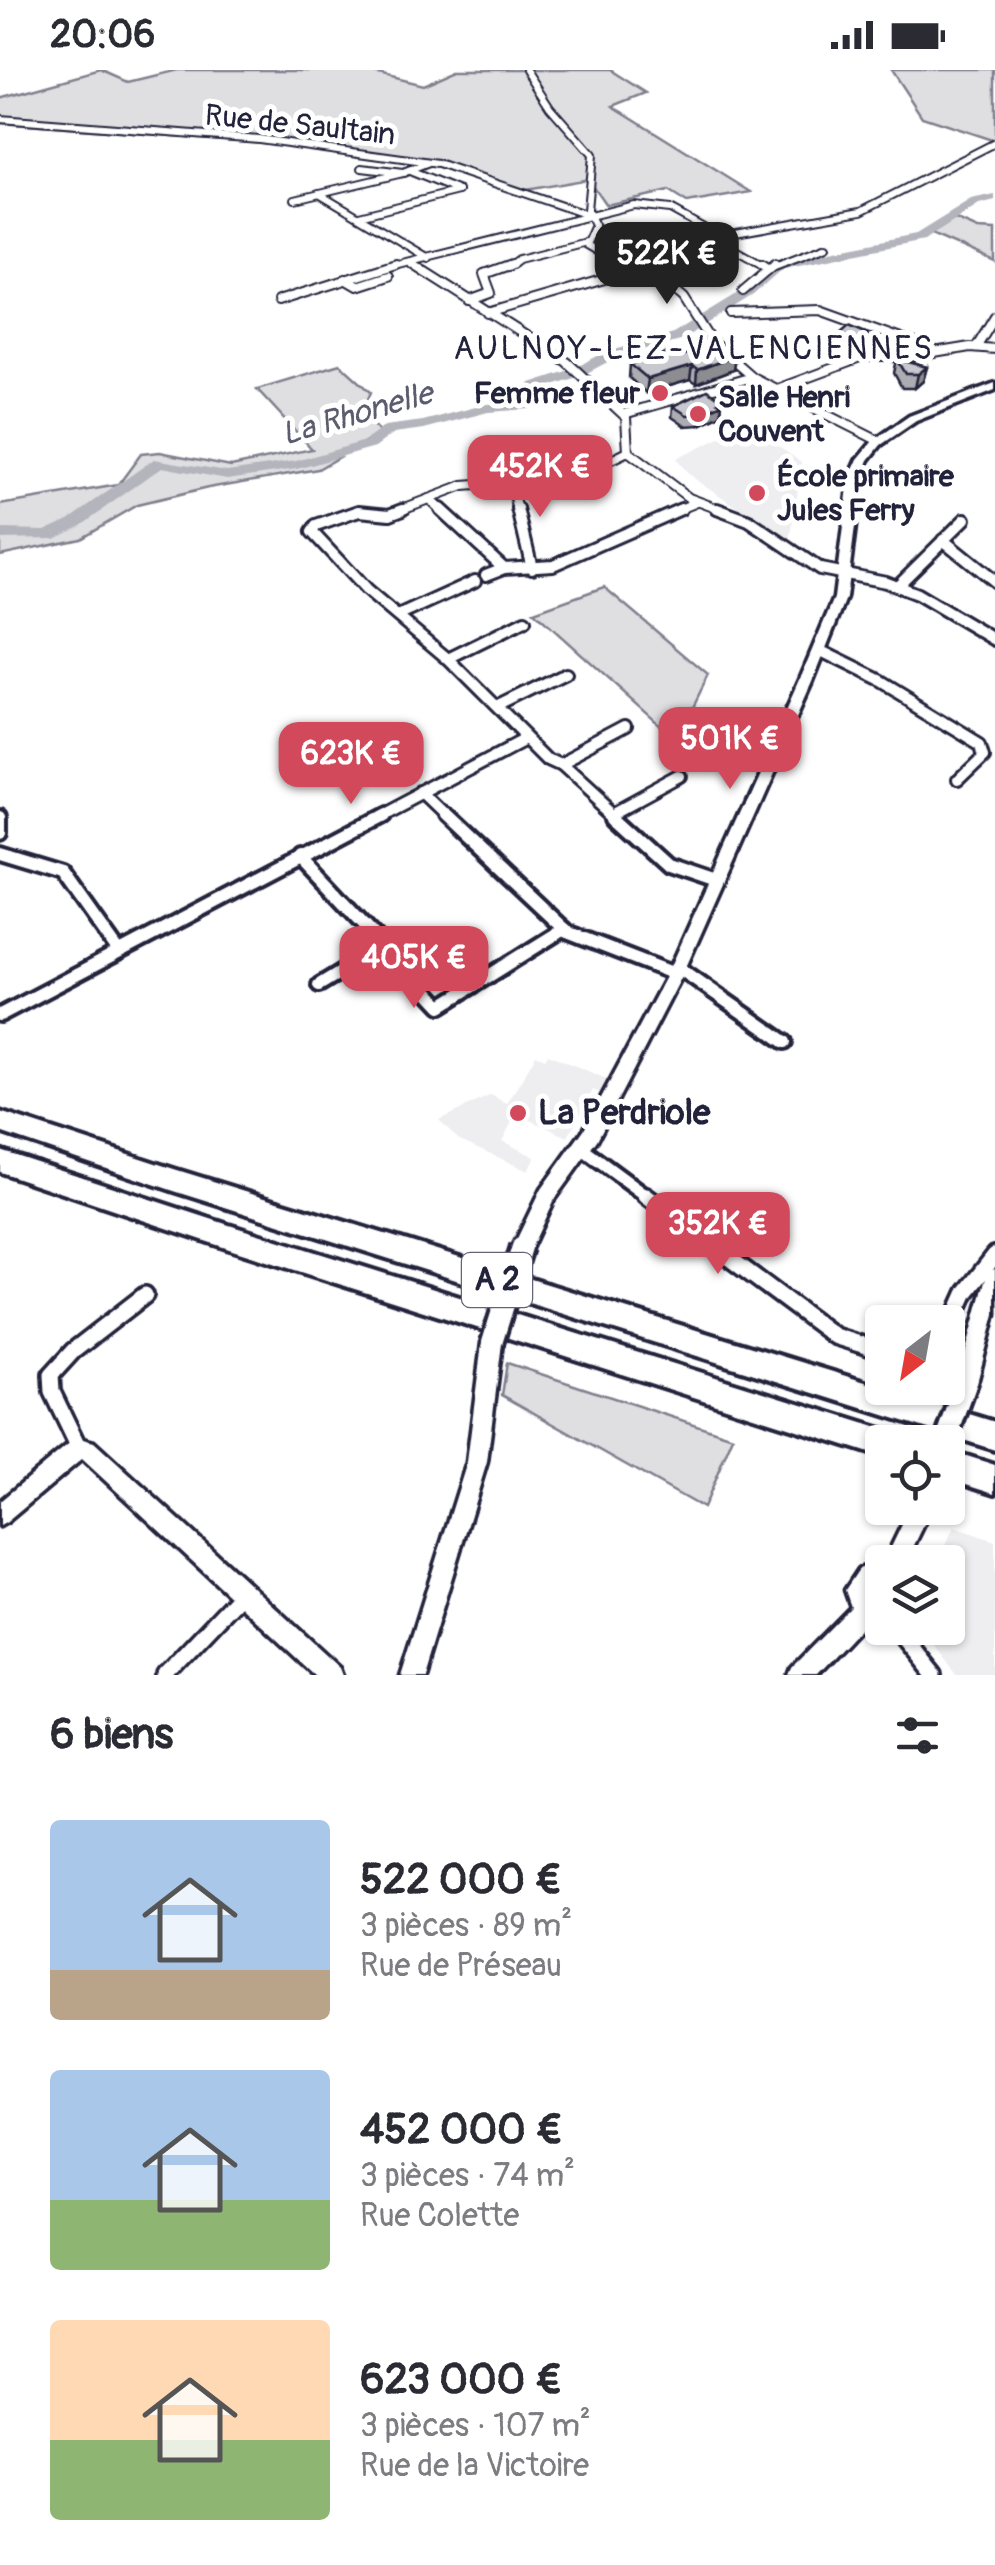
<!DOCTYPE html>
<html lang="fr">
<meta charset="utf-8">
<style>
:root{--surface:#fff;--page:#f7f7f7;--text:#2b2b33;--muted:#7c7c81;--accent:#d1495b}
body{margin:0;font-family:Pangolin,sans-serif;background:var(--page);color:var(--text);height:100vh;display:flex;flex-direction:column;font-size:38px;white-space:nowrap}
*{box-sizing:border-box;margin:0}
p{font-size:32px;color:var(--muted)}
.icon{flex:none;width:55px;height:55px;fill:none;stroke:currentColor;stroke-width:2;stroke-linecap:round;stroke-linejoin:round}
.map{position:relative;height:1605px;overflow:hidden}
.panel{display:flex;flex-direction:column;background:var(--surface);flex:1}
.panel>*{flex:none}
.needle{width:65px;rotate:211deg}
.fabs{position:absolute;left:865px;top:1235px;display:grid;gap:20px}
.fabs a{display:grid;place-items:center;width:100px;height:100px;border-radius:10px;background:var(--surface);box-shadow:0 2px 8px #0004;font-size:50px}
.price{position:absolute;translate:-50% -85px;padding:0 22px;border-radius:20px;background:var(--accent);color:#fff;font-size:32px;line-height:65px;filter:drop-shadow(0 2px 5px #0008)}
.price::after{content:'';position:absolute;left:50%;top:60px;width:30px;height:22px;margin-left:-15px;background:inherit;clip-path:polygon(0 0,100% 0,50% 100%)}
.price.selected{background:#222;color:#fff}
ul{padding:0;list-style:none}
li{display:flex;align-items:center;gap:30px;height:250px;padding:0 50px}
li span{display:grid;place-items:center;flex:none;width:280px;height:200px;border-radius:10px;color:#555}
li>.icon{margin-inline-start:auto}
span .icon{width:120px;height:120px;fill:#fffc;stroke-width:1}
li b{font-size:42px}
h2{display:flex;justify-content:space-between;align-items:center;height:120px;padding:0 50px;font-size:42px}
.status{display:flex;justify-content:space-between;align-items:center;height:70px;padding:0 50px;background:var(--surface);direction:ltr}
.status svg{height:28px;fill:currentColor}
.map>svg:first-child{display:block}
.built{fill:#eeeef1}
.green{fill:#dfdfe2;stroke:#80808e;stroke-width:2.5}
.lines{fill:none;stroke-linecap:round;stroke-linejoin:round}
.river{fill:#b4b4bc;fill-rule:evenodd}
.street-far4-casing{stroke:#22223b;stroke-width:10}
.street-far3-casing{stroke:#22223b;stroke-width:12}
.street-far2-casing{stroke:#22223b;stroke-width:16}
.street-far1-casing{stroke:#22223b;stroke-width:20}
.street-casing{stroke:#22223b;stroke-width:22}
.secondary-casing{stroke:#22223b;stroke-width:7}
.highway-casing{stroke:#22223b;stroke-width:8}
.street-far4{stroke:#fff;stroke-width:6}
.street-far3{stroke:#fff;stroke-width:8}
.street-far2{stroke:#fff;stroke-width:10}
.street-far1{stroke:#fff;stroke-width:12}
.street{stroke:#fff;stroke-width:15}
.secondary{fill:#fff;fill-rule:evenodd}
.highway{fill:#fff;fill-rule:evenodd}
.secondary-bridge-casing{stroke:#22223b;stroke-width:28;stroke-linecap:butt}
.secondary-bridge{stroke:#fff;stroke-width:20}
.wall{fill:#acacb2;stroke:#22223b;stroke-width:2.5}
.shaded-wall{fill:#8c8c91;stroke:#22223b;stroke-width:2.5}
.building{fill:#c8c8cf;stroke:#22223b;stroke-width:2.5}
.poi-dot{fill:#d1495b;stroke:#fff;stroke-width:4}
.labels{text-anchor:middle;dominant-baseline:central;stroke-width:10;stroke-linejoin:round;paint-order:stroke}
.far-street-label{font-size:30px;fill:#22223b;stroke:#fff}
.far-poi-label{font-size:30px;font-weight:bold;fill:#22223b;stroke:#fff;text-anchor:start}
.far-quarter-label{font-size:32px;letter-spacing:2.5px;fill:#22223b;stroke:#fff}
.far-water-label{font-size:32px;font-style:italic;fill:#5c5c6f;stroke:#fff}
.shield{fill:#fff;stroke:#646476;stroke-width:2.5}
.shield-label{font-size:32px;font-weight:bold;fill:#22223b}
.poi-label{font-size:35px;font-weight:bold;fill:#22223b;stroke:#fff;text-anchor:start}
</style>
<div class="status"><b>20:06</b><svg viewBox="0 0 49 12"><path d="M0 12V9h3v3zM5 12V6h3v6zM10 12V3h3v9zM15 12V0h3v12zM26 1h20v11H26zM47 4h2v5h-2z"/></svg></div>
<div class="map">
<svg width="995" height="1605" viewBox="0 0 995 1605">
<rect width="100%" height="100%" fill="#fff"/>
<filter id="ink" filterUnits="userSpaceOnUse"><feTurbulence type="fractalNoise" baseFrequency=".01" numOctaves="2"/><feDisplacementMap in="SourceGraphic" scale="20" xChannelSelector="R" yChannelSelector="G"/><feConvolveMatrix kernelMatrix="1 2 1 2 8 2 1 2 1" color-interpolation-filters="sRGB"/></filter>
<g filter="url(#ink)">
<g class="built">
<path d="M739 359 759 371 766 367 802 392 790 472 689 405 675 389Z"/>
<path d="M548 984 609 1010 602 1024 593 1020 568 1067 516 1044 502 1071 535 1087 528 1101 458 1069 439 1050 491 1025 507 1034 536 985 545 989Z"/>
<path d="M954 1457 995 1471V1605H957L921 1558H948V1492H937Z"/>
</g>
<g class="green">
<path d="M101 0 128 12 177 0H362L423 15 457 0H610L646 23 613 36 751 122 687 133 668 121 606 135 588 109 520 121 450 96 280 74 0 53V28Z"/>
<path d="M891 0H995V71L922 47Z"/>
<path d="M955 149 978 159 995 160V192L931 164Z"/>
<path d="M340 294 371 322 362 343 380 363 318 399 208 418 137 435 80 468 0 485V435L118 415 141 384 160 382 231 396 312 379 257 319Z"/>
<path d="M604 517 708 605 681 660 672 666 534 542Z"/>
<path d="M507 1293 733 1367 703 1438 502 1325Z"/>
</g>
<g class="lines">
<path class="river" d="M995 125V131L979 135 924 170 784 198 753 225 683 269 617 287 583 305 541 319 530 339 488 342 424 359 394 363 375 377 297 399 227 409 162 397 81 455 54 468 0 469V459L45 460 69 449 154 389 227 401 296 391 365 371 385 356 423 351 487 334 520 332 530 313 573 299 607 281 673 263 745 219 776 192 916 164 971 130Z"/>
<g class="street-far4-casing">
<g id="street-far4">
<path d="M526 0 550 37 592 85 587 140 595 155 586 175 624 197"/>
<path d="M0 49 259 69 438 94 588 145"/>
<path d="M362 98 403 103 429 93"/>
<path d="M412 102 459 121"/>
<path d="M319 123 428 188"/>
<path d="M295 129 403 103"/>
<path d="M359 146 459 121"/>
<path d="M716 169 766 197"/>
<path d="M411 193 417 197"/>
<path d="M386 197 634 135 670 139 720 167"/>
<path d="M508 197 519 189 586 172"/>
<path d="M660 197 724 165 861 141 995 73"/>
<path d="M772 197 827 176"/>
</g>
</g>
<g class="street-far3-casing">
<g id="street-far3">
<path d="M413 194 567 292 626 347 628 382 689 428 724 441"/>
<path d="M620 194 668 214 684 228 712 272 752 307 877 370"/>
<path d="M762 194 768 198"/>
<path d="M648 203 665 194"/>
<path d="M345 209 357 216 388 206"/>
<path d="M743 221 775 194"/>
<path d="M278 231 396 194"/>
<path d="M469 231 491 223 484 204 512 194"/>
<path d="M488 243 632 201"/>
<path d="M731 243 820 240 934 281"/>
<path d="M976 277 995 246"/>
<path d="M777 319 863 287H910L970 277 995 279"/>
<path d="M624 344 752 307"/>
<path d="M511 412 518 441"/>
<path d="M429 429 442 441"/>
<path d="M358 441H363"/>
<path d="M397 441 463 416 576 407 628 382"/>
<path d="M675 441 697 432"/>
</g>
</g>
<g class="street-far2-casing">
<g id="street-far2">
<path d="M403 439 390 444 359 441 316 456 312 462 366 520 448 589 548 689 561 695 618 747"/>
<path d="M440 439 504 498"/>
<path d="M518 439 532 498"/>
<path d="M717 439 749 451 820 499 886 512 917 524 995 570"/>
<path d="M943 470 995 512"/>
<path d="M486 505 504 498 553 495 681 439"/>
<path d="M897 516 965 449"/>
<path d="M400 545 475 511"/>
<path d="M819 580 882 611 982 672 985 682 957 709"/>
<path d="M448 589 525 551"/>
<path d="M499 637 566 604"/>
<path d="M561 695 629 659"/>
<path d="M420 723 445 747"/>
<path d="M614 743 682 706"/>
<path d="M376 747 526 668"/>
</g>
</g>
<g class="street-far1-casing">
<g id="street-far1">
<path d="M443 745 567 862 675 904"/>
<path d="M615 745 669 794 716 810"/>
<path d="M0 748V763"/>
<path d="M0 784 63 803 119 882"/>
<path d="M300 786 441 936 564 859"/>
<path d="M678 897 785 972"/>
<path d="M319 915 383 876"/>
<path d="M0 945 381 745"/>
<path d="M581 1078 650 1129"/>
</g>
</g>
<g class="street-casing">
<g id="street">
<path d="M646 1126 834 1266 882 1281"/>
<path d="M948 1262 966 1222 995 1185"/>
<path d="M79 1378 52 1322 51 1305 73 1281 145 1225"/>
<path d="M896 1558 934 1605"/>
<path d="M165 1605 243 1523"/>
</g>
</g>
<g class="secondary-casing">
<g id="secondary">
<path d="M995 313V320L916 351 881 375 869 390 861 409 846 528 813 611 683 904 597 1070 553 1131 529 1183 522 1186 515 1183 513 1177 541 1119 585 1058 668 903 799 611 834 528 849 409 858 389 873 371 909 346Z"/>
<path d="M995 1199V1244L978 1309 975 1316 968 1319 961 1316 958 1309 986 1208 988 1202Z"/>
<path d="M492 1263 499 1266 502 1273 487 1392 422 1605H400L467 1392 482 1273 485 1266Z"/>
<path d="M79 1368 94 1372 340 1597 343 1605H315L82 1389 7 1452 0 1456V1431L72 1371Z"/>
<path d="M910 1438H932L906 1492H884Z"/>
<path d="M867 1496 882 1499V1521L871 1519 868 1523 871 1532 882 1536 883 1558 866 1552 816 1605H789L792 1597 851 1537 845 1520 859 1499Z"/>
</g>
</g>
<g class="highway-casing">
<g id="highway">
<path d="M0 1042 174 1099 995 1352V1380L174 1121 0 1062Z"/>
<path d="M0 1080 229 1155 882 1359 892 1363 895 1372H882V1387L229 1179 0 1102Z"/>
<path d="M948 1380 995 1395V1423L948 1408Z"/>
</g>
</g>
<use href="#street-far4" class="street-far4"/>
<use href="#street-far3" class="street-far3"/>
<use href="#street-far2" class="street-far2"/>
<use href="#street-far1" class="street-far1"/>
<use href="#street" class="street"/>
<use href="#secondary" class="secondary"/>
<use href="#highway" class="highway"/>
<g class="secondary-bridge-casing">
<g id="secondary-bridge">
<path d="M492 1273 522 1177"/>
<path d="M945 1372 968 1309"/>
</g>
</g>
<use href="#secondary-bridge" class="secondary-bridge"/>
</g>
<g class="wall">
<path d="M840 263H868L864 279 839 270Z"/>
<path d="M676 287 733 300 696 314 690 310 646 323 629 308 630 294Z"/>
<path d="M897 289 927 297 923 311 915 318H902L894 303Z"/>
<path d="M722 330 721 345 700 355 685 356 672 347 673 336Z"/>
</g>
<g class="shaded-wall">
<path d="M735 286 733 300 696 314 697 300Z"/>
<path d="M692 296 690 310 646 323 648 309Z"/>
<path d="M927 297 923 311 915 318 918 304Z"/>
<path d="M722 330 721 345 700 355 701 344Z"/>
</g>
<g class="building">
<path d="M849 255 868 263 865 272 840 263Z"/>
<path d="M722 275 735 286 697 300 692 296 648 309 630 294 670 282 676 287Z"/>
<path d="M897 289 927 297 918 304H906Z"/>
<path d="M707 320 722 330 718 332 722 334 701 344 687 345 673 336Z"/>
</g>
</g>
<g class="poi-dot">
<circle cx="660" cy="323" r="10"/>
<circle cx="698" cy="344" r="10"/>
<circle cx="757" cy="423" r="10"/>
<circle cx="518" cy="1043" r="10"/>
</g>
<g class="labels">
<g class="far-street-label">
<text transform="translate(300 55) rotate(6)">Rue de Saultain</text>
</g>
<g class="far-poi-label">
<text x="640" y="323" text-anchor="end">Femme fleur</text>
<text x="718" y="327">Salle Henri<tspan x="718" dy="34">Couvent</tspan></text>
<text x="777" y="406">École primaire<tspan x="777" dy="34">Jules Ferry</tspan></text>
</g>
<g class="far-quarter-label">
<text x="694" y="279">AULNOY-LEZ-VALENCIENNES</text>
</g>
<g class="far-water-label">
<text transform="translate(357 344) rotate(-16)">La Rhonelle</text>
</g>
<rect class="shield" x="462" y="1183" width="70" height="54" rx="8"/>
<g class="shield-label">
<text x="497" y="1210">A 2</text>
</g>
<g class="poi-label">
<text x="538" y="1043">La Perdriole</text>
</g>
</g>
</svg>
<div class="fabs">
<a><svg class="needle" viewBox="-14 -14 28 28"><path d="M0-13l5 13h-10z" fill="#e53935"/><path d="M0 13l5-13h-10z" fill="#7c7c81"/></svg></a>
<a><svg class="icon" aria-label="locate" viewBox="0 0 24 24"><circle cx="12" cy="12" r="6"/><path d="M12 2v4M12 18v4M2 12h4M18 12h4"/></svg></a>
<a><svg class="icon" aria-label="layers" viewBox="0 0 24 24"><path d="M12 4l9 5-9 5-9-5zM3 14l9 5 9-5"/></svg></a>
</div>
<b class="price selected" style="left:667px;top:237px">522K €</b>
<b class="price" style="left:540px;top:450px">452K €</b>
<b class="price" style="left:730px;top:722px">501K €</b>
<b class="price" style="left:351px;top:737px">623K €</b>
<b class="price" style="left:414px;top:941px">405K €</b>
<b class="price" style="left:718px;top:1207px">352K €</b>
</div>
<section class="panel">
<h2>6 biens<svg class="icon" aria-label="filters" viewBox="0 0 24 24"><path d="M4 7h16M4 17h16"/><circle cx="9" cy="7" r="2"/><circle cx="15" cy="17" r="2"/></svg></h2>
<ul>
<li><span style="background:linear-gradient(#a9c7e8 75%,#b9a48a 0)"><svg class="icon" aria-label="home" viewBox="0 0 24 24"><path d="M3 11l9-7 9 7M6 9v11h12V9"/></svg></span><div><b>522 000 €</b><p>3 pièces · 89 m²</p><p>Rue de Préseau</p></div></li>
<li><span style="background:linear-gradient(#a9c7e8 65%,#8fb573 0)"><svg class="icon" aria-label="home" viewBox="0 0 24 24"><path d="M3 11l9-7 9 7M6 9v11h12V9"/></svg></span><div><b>452 000 €</b><p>3 pièces · 74 m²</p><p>Rue Colette</p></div></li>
<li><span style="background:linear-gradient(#ffd9b3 60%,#8fb573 0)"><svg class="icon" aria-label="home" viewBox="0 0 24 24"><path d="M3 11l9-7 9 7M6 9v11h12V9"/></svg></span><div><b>623 000 €</b><p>3 pièces · 107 m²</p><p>Rue de la Victoire</p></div></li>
</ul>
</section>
